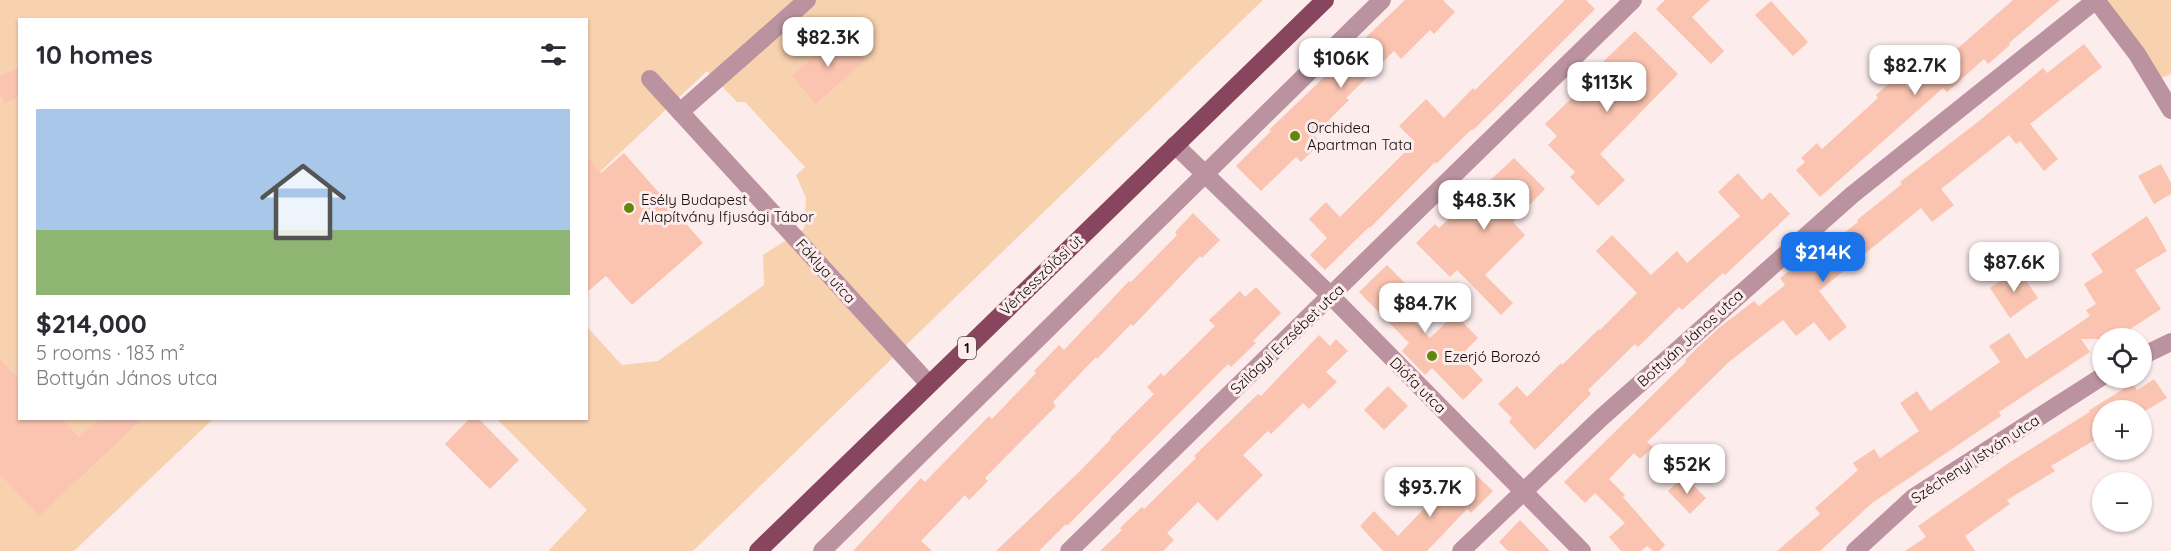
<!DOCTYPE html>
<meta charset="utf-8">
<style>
:root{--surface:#fff;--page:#f2f2f3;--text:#2b2b33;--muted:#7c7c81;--accent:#1a73e8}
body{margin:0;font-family:Quicksand,sans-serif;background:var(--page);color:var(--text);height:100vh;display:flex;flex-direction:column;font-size:22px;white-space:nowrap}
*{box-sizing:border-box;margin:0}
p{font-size:20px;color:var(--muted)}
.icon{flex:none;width:33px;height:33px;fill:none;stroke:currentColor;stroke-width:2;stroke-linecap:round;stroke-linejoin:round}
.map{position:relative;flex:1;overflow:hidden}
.side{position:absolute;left:18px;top:18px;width:570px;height:402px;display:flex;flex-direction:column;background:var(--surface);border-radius:0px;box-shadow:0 2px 4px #0004}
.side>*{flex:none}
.fabs{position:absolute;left:2092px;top:328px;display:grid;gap:12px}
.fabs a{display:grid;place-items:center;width:60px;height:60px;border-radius:50%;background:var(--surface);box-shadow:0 2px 4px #0004;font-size:30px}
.price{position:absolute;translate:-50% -51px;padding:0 14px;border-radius:12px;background:#fff;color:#222;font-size:20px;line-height:39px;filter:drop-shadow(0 2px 3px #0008)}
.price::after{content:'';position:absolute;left:50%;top:36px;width:18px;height:14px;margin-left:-9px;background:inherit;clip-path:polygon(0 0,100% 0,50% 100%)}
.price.selected{background:var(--accent);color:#fff}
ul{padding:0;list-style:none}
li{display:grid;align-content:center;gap:12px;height:318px;padding:0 18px}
li span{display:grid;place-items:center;height:186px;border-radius:0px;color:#555}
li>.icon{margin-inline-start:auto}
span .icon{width:108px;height:108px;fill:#fffc;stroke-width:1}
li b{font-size:26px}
h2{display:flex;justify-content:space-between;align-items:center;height:72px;padding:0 18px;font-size:26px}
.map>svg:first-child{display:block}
.green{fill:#f8d1af}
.building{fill:#fac4b0}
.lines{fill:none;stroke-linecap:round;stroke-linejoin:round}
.minor{stroke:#bb93a0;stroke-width:18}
.major{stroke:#88455e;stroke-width:18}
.poi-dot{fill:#63870a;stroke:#fdecec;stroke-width:2}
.labels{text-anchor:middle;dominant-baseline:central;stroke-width:6;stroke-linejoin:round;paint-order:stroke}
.shield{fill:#fdecec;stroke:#574e4e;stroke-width:1.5}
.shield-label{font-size:14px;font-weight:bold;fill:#100b0b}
.poi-label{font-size:15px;fill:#100b0b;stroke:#fdecec;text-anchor:start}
.street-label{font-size:15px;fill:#100b0b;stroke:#fdecec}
</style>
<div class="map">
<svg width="2171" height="551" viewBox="0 0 2171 551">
<rect width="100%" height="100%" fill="#fdecec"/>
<g class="green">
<path d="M0 0H1263L693 551H548L587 510 497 419 586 418 587 327 622 365 658 361 764 285 763 255 804 229 806 198 796 175 805 167 745 102H737L707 71 587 184 586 20H20V418L213 419 74 551H0Z"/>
<path d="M2096 0H2171V74L2154 81Z"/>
</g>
<g class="building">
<path d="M1405 0H1443L1455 12 1434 34 1430 30 1401 59 1394 51 1346 98 1349 100 1314 135 1321 143 1301 162 1296 157 1261 191 1236 166 1271 131 1269 130Z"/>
<path d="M1565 0H1586L1595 9 1503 101 1473 130 1472 129 1436 164 1435 162 1370 228 1369 227 1325 270 1310 255 1327 238 1309 219 1326 202 1340 217 1415 142 1399 126 1426 99 1444 118 1473 88 1475 90Z"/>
<path d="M1665 0H1710L1692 17 1724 51 1711 64 1656 9Z"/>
<path d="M2013 0H2060L2009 43 2010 45 1988 64 1984 59 1947 92 1943 88 1820 197 1796 170 1805 162 1801 158 1817 143 1822 149 1878 98 1876 95 1897 76 1910 90Z"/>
<path d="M1771 1 1808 42 1793 56 1755 15Z"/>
<path d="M1635 31 1678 74 1600 154 1625 180 1598 206 1570 177 1575 172 1548 145 1557 136 1545 124 1577 93 1574 90Z"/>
<path d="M841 33 865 60 816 104 792 76Z"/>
<path d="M2084 44 2102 67 2030 124 2058 159 2044 171 2020 141 2016 144 2009 135 1941 189 1954 205 1932 222 1921 208 1819 291 1847 327 1829 341 1814 322 1796 336 1783 320 1730 361 1647 442 1653 447 1640 459 1634 453 1609 479 1625 495 1623 497 1665 545 1659 551H1653L1647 546 1641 551H1621L1609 537 1625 523 1595 493 1585 503 1564 482 1686 362 1685 360 1696 349 1720 327 1754 301 1759 306 1785 285 1780 278 1798 264 1801 267 1858 222 1857 220 1902 184 1900 182 1979 121 2043 68 2047 73Z"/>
<path d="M20 67V96L5 103 0 93V76Z"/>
<path d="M624 153 703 243 632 305 606 276 586 293V156L601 173Z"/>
<path d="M1514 158 1545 189 1513 222 1525 235 1485 275 1513 303 1501 315 1457 270 1450 277 1416 243 1435 224 1439 228Z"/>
<path d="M2161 164 2171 183V194L2154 204 2138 176Z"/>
<path d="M1738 173 1762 200 1770 192 1790 214 1725 275 1723 273 1682 310 1679 307 1638 347 1635 344 1588 390 1591 394 1535 450 1509 422 1512 418 1498 404 1517 386 1527 397 1561 363 1562 365 1599 329 1600 330 1637 293 1596 251 1612 235 1651 275 1677 251 1687 263 1740 216 1718 192Z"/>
<path d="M1193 213 1220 240 1202 258 1200 256 1133 326 1131 324 1097 359 1096 357 1053 402 1056 406 985 478 988 481 969 500 965 495 921 541 932 551H853L921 478 925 482 989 416 992 419 1036 373 1034 371 1059 345 1064 350 1129 281 1131 282 1177 235 1175 232Z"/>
<path d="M2147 216 2167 251 2135 270 2161 309 2115 339H2081L2090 352 1999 412 2001 416 1872 503 1820 551H1777L1820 514 1815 508 1858 470 1853 463 1874 449 1880 458 1919 431 1900 403 1917 391 1930 411 2000 362 1989 346 2009 333 2026 359 2090 316 2086 310 2096 304 2084 284 2103 272 2091 254Z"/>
<path d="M1387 265 1414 292 1400 307 1430 338 1455 314 1478 338 1460 356 1483 380 1463 400 1432 368 1425 375 1402 351 1409 343 1359 292Z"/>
<path d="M2018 269 2038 298 2010 318 1990 288Z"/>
<path d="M1256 287 1281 313 1253 341 1256 343 1231 367 1228 364 1067 526 1066 524 1039 551H996L1080 471 1111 439 1110 438 1154 394 1147 387 1161 373 1164 376 1215 326 1209 320 1240 291 1245 297Z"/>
<path d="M1319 335 1330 346 1336 339 1348 351 1326 372 1337 382 1309 409 1303 403 1271 434 1268 431 1243 455 1263 475 1217 521 1198 502 1167 533 1174 540 1163 551H1100L1122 530 1120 528 1142 507 1144 509 1196 458 1194 456 1258 394 1261 396Z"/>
<path d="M0 359 20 381V418H61L79 438 100 418H143L39 516 0 474Z"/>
<path d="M2154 379 2167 398 2145 411H2103V435L2051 466 2055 471 2007 500 2010 504 1965 536 1975 551H1905L1926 537 1918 526 2010 462 2091 411H2088L2133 383 2137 390Z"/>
<path d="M1388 386 1408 406 1384 430 1364 410Z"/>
<path d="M470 418H478L519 460 490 489 445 444Z"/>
<path d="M1471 470 1493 491 1471 513 1467 509 1427 551H1383L1360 526 1374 511 1398 536 1435 497 1440 501Z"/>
<path d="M1684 476 1706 498 1690 514 1668 491Z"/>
<path d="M1520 520 1550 551H1508L1499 542Z"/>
</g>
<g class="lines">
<g class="minor">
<path d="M650 79 929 384"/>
<path d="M680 112 807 0"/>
<path d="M1175 145 1331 296 1582 551"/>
<path d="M2142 356 2171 342"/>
<path d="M822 551 1382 0"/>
<path d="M1069 551 1633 0"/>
<path d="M1461 551 1601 418 1852 195 2096 0 2137 54 2171 110"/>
<path d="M1855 551 1914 497 2103 376"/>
</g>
<path class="major" d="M758 551 1325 0"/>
</g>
<g class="poi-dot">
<circle cx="1295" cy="136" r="6"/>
<circle cx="629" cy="208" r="6"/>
<circle cx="1432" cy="356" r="6"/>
</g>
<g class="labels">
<rect class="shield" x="958" y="337" width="18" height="22" rx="4.5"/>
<g class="shield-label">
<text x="967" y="348">1</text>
</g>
<g class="poi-label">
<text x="1307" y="127">Orchidea<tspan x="1307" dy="17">Apartman Tata</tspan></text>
<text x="641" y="199">Esély Budapest<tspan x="641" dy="17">Alapítvány Ifjusági Tábor</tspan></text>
<text x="1444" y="356">Ezerjó Borozó</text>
</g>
<g class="street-label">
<text transform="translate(826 271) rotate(48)">Fáklya utca</text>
<text transform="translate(1041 275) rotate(-44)">Vértesszőlősi út</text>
<text transform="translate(1690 338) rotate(-42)">Bottyán János utca</text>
<text transform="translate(1287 339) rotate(-44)">Szilágyi Erzsébet utca</text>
<text transform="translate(1418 385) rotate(45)">Diófa utca</text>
<text transform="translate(1975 459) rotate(-33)">Széchenyi István utca</text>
</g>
</g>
</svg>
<div class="fabs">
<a><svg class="icon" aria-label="locate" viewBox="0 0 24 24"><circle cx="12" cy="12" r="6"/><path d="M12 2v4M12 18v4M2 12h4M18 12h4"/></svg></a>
<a>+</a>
<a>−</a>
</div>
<b class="price" style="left:828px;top:68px">$82.3K</b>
<b class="price" style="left:1341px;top:89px">$106K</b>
<b class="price" style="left:1915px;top:96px">$82.7K</b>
<b class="price" style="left:1607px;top:113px">$113K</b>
<b class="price" style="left:1484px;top:231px">$48.3K</b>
<b class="price selected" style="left:1823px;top:283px">$214K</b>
<b class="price" style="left:2014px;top:293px">$87.6K</b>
<b class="price" style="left:1425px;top:334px">$84.7K</b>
<b class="price" style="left:1687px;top:495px">$52K</b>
<b class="price" style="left:1430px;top:518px">$93.7K</b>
<section class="side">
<h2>10 homes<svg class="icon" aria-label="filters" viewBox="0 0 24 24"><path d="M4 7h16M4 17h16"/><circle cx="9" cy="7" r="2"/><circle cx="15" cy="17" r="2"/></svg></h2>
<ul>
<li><span style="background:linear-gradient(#a9c7e8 65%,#8fb573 0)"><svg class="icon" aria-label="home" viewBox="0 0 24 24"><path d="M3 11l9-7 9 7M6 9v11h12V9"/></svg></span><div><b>$214,000</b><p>5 rooms · 183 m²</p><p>Bottyán János utca</p></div></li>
</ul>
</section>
</div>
